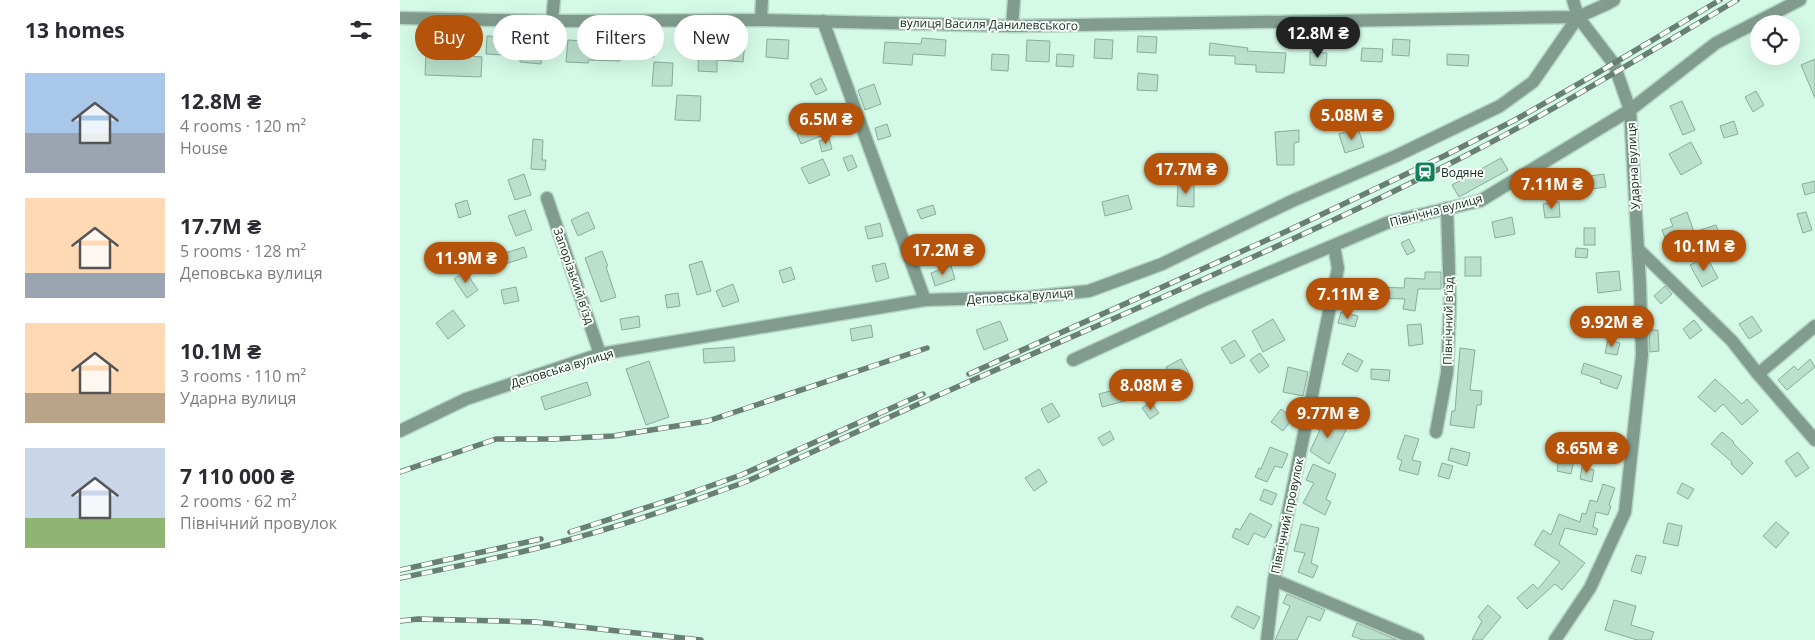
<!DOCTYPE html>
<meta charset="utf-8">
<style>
:root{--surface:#fff;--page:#f2f2f3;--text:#2b2b33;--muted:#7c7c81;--accent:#b45309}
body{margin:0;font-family:"Open Sans",sans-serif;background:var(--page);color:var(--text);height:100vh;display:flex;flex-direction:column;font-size:19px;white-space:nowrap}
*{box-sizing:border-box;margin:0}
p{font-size:16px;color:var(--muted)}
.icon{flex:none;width:28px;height:28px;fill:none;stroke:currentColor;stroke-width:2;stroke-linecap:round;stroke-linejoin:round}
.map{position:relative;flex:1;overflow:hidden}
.sheet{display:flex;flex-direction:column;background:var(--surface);width:400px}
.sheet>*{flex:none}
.hud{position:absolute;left:15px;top:15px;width:475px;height:45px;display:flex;gap:10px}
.buttons{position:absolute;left:1350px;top:15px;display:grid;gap:10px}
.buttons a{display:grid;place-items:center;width:50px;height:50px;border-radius:50%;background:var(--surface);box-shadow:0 5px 20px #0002;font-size:25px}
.price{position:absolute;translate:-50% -42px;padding:0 11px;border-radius:18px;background:var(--accent);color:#fff;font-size:16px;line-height:32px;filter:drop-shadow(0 1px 2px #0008)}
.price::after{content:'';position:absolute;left:50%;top:30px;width:15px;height:11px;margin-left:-8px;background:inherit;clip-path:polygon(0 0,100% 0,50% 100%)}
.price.current{background:#222;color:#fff}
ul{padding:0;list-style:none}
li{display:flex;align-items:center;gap:15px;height:125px;padding:0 25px}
li span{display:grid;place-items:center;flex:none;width:140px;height:100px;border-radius:0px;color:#555}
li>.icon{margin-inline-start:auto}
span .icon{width:60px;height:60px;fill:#fffc;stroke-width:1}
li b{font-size:21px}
h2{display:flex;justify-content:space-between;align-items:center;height:60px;padding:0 25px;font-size:21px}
.tag{padding:0 18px;border-radius:22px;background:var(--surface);box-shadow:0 5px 20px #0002;font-size:18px;line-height:45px}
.tag.current{background:var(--accent);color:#fff}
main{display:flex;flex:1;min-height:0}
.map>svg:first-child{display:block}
.building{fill:#badfcd;stroke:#89ac9b}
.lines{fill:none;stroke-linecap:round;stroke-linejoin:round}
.minor-casing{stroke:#b4d5c4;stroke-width:15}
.minor{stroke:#819c8f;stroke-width:12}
.rail-casing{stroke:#687f74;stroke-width:5.5}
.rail{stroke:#f7fffb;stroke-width:4;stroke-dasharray:11;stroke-linecap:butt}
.labels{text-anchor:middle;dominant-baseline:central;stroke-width:4;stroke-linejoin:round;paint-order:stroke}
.street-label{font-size:12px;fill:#202e27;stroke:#f7fffb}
.poi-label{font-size:12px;fill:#202e27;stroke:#f7fffb;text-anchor:start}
</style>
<main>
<section class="sheet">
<h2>13 homes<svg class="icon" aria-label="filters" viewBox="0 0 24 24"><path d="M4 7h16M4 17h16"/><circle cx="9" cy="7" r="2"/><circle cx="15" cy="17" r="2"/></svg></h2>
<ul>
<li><span style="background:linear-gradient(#a9c7e8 60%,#9aa5b1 0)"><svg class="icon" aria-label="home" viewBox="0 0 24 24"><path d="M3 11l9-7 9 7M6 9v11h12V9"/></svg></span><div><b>12.8M ₴</b><p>4 rooms · 120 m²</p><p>House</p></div></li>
<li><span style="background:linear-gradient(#ffd9b3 75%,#9aa5b1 0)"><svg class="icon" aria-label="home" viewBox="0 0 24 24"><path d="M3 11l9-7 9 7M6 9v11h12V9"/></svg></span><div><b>17.7M ₴</b><p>5 rooms · 128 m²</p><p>Деповська вулиця</p></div></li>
<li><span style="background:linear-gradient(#ffd9b3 70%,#b9a48a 0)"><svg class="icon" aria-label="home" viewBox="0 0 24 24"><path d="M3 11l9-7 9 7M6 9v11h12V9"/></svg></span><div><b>10.1M ₴</b><p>3 rooms · 110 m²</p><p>Ударна вулиця</p></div></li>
<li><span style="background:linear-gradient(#c9d6e8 70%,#8fb573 0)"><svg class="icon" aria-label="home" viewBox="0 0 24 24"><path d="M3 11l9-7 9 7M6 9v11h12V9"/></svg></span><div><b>7 110 000 ₴</b><p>2 rooms · 62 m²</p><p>Північний провулок</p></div></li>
</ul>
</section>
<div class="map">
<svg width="1415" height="640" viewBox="0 0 1415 640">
<rect width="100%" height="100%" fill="#d4fae7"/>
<g class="building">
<path d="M87 36 142 40 141 64 120 62V56L86 54Z"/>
<path d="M738 36 757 37 756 53 737 52Z"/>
<path d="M522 38 546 40 545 56 513 54 512 65 483 63 485 42 521 44Z"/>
<path d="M367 39 389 40 388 59 366 57Z"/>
<path d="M695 39 713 40 712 59 694 58Z"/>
<path d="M993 39 1010 40 1009 56 992 55Z"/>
<path d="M168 40 232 44V40L254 41V57L220 55V61L189 60 188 63 166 62Z"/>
<path d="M627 40 650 41 649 62 626 61Z"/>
<path d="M325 41 345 42 343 62 317 60V72L298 71 299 42 325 43Z"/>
<path d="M810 43 848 48 847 51 886 53 884 73 856 72V65L835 64V56L809 55Z"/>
<path d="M962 48 983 49 982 62 961 61Z"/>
<path d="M26 52 82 57 81 77 25 75Z"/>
<path d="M910 52 927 53 926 66 910 65Z"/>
<path d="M592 54 609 55 608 71 591 70Z"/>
<path d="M657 54 674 55 673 67 656 66Z"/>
<path d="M1047 54 1069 55 1068 66 1047 65Z"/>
<path d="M1415 59V98L1401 65Z"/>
<path d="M254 62 273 63 272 86H252Z"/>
<path d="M738 73 758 75 757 91 737 90Z"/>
<path d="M421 78 427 90 416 95 410 84Z"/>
<path d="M474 84 481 104 465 110 458 90Z"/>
<path d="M1356 91 1364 105 1353 112 1345 97Z"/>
<path d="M277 95 301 96 300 121 275 120Z"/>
<path d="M1282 101 1295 130 1283 135 1270 106Z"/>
<path d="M1334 121 1338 134 1324 138 1320 126Z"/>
<path d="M487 124 491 136 478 140 475 128Z"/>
<path d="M417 126 421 136 401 144 397 134Z"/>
<path d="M958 128 964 147 945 153 939 134Z"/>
<path d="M899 130V142L894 143V165H877L875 132Z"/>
<path d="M429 138 432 149 422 152 419 141Z"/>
<path d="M133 139 143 140 142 160H146L145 170 131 169Z"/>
<path d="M1291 142 1302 163 1281 175 1269 154Z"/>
<path d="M452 155 457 167 448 171 443 158Z"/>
<path d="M1101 158 1108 170 1059 197 1052 185Z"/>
<path d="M423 159 430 175 409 184 401 168Z"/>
<path d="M124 174 131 195 115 200 108 180Z"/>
<path d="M1204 174 1206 187 1192 189 1190 176Z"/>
<path d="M1415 181V192L1405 195 1402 184Z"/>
<path d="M778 184H794V207L777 206Z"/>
<path d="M728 195 732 209 705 216 702 202Z"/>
<path d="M67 200 71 214 59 218 55 204Z"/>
<path d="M1159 202 1160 217 1145 218 1143 204Z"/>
<path d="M533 205 536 214 521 219 517 210Z"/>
<path d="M125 210 132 230 116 236 108 216Z"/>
<path d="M188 212 195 228 178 236 171 220Z"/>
<path d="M1287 212 1294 232 1316 225 1320 235 1281 249 1278 242 1268 246 1262 230 1273 226 1270 219Z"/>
<path d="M1406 212 1412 230 1403 233 1397 214Z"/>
<path d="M1112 217 1115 234 1095 238 1092 222Z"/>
<path d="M480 223 483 236 468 239 465 227Z"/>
<rect x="1184" y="228" width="11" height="17"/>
<path d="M1009 239 1015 251 1007 255 1001 243Z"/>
<path d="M124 247 127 257 99 266 96 256Z"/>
<path d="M1176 248 1188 249 1187 258 1175 257Z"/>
<path d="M202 251 208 266 206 267 216 297 201 302 185 258Z"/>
<rect x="1065" y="257" width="16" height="19"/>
<path d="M1307 257 1318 278 1302 287 1290 265Z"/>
<path d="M302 261 311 291 297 295 289 265Z"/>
<path d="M485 263 489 278 476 282 472 266Z"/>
<path d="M551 266 555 279 535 286 531 273Z"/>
<path d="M391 267 395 279 383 283 379 271Z"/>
<path d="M65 271 78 290 67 298 54 279Z"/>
<path d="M1219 271 1221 290 1198 293 1196 273Z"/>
<path d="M1025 272H1041V289H1018L1015 311 1003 309 1005 299 975 298 976 287 1004 288 1005 278 1025 279Z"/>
<path d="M333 284 339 301 323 307 316 291Z"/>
<path d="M1265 286 1272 294 1261 304 1254 296Z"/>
<path d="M116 287 119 301 104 304 101 290Z"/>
<path d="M278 293 280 306 267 308 265 295Z"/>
<path d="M53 310 65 326 48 339 36 323Z"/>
<path d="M941 312 958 316 955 327 938 323Z"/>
<path d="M239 316 240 327 222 330 220 319Z"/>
<path d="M1352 316 1362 331 1349 339 1339 324Z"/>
<path d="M873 319 885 340 863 352 852 331Z"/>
<path d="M1294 320 1302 330 1290 339 1283 329Z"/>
<path d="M600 321 608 340 584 350 576 330Z"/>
<path d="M1021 324 1023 344 1009 346 1007 325Z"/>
<path d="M471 325 473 337 452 341 450 329Z"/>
<path d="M1249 330H1258L1259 351 1250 352Z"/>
<path d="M835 340 845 356 831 364 821 348Z"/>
<path d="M1208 340 1220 343 1217 355 1205 353Z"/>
<path d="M334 347 335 361 304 363 303 349Z"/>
<path d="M1060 348 1075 350 1070 390 1082 391 1081 405H1077L1074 428 1050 425 1052 411H1055Z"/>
<path d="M860 353 869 366 859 373 850 360Z"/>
<path d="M948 353 963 361 957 372 942 364Z"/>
<path d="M781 359 790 375 775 383 766 367Z"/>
<path d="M1410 359 1415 367 1387 390 1378 380 1394 366 1398 370Z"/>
<path d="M249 361 269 417 246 425 226 369Z"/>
<path d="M1184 363 1222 376 1217 389 1200 383 1201 380 1181 373Z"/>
<path d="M888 367 908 372 903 396 883 392Z"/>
<path d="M971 369 990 370 989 381 971 379Z"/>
<path d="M1315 379 1342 404 1347 399 1358 411 1342 425 1323 404 1315 412 1298 397Z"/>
<path d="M187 382 191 395 145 410 141 397Z"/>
<path d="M725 387 729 400 702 407 699 394Z"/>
<path d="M751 402 759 413 750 419 742 408Z"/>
<path d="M652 403 660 416 648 423 641 409Z"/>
<path d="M881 409 893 418 883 431 871 422Z"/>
<path d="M923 416 947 428 929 464 910 451 920 430 917 429Z"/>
<path d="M710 431 714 439 703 446 698 438Z"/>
<path d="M1322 432 1334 442 1333 443 1353 463 1342 475 1331 464 1332 462 1311 444Z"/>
<path d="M1005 435 1019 439 1012 460 1021 462 1018 475 999 470 1002 461 997 458Z"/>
<path d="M870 447 888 454 882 468 875 466 867 482 855 477 859 468 861 469Z"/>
<path d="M1051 448 1070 453 1067 466 1048 460Z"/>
<path d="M1398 452 1409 468 1396 477 1385 461Z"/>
<path d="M1159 458 1174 460 1171 474 1157 471Z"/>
<path d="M1042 463 1053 466 1049 479 1038 476Z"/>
<path d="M913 464 936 474 926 499 931 502 925 515 903 503 914 483 906 480Z"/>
<path d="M1182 467 1194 470 1192 482 1180 479Z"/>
<path d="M639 469 647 482 634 491 625 478Z"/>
<path d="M1282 483 1294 489 1288 499 1277 493Z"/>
<path d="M1203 484 1215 488 1209 505 1211 506 1208 515 1196 512 1193 527 1198 529 1196 535 1165 528 1159 544 1185 563 1162 590 1155 584 1127 609 1117 598 1133 584 1138 589 1160 562 1134 545 1143 530 1151 535 1159 514 1180 522 1182 513 1186 514 1190 500 1197 502Z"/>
<path d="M864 489 877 494 872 505 860 500Z"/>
<path d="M850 513 872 525 865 538 854 533 848 545 832 537 836 528 840 530Z"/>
<path d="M1376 522 1389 533 1376 548 1363 536Z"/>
<path d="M1268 523 1282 526 1278 546 1263 543Z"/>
<path d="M901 524 919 528 911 563 918 566 913 578 898 572 905 553 894 551Z"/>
<path d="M1236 555 1246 557 1241 574 1231 571Z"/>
<path d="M887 594 925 610 920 621 908 616 897 640H875L890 606 883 603Z"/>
<path d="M1214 600 1236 606 1231 625 1254 632 1251 640H1237L1205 630Z"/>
<path d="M1088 605 1101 617 1082 640H1072L1082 621 1078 617Z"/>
<path d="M837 606 860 617 854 629 831 617Z"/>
<path d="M957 623 997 640H963L952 636Z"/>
</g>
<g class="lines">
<g class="minor-casing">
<g id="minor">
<path d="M0 18 152 21 361 20 612 26 1178 17 1207 4 1214 0"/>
<path d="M361 20 362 0"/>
<path d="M152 21 154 0"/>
<path d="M423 21 525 300"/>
<path d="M612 26 614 0"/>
<path d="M147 198 200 354"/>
<path d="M1238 249 1332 341 1358 374 1415 440"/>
<path d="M673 360 804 300 989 222 1080 201 1230 110 1316 43 1400 0"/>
<path d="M1358 374 1415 326"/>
<path d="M0 431 66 399 200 354 525 300 630 297 689 291 762 264 892 201 996 156 1100 106 1133 82 1178 17"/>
<path d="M1036 432 1047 373 1050 302 1047 208"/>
<path d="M874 580 1018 640"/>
<path d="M867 640 874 580 938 268 934 246"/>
<path d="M1155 640 1190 588 1225 512 1242 355 1240 285 1230 110 1214 64 1178 17 1173 0"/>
</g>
</g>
<use href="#minor" class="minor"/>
<g class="rail-casing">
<g id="rail">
<path d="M569 374 887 231 1044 156 1115 120 1194 75 1320 0"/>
<path d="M0 472 96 439H154L213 436 308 421 527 348"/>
<path d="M170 532 282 496 341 475 523 394"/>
<path d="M0 570 141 539"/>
<path d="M0 578C55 567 110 556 164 541 225 525 285 504 345 482 416 451 486 418 557 387 723 314 891 244 1053 162 1150 113 1243 56 1337 0"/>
<path d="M0 621 18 619 135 622 301 640"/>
</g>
</g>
<use href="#rail" class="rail"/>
</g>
<defs>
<g id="station-square" transform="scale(1.125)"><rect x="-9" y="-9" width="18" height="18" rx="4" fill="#13805c" stroke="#f7fffb"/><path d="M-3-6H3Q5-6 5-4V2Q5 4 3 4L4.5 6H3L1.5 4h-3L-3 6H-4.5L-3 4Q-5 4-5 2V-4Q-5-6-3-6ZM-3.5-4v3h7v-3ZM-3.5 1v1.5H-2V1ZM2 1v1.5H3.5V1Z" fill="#fff"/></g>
</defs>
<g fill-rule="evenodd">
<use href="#station-square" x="1025" y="172"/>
</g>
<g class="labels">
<g class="street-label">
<text transform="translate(589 24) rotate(1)">вулиця Василя Данилевського</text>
<text transform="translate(1233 166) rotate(-93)">Ударна вулиця</text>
<text transform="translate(1036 210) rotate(-15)">Північна вулиця</text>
<text transform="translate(174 276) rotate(71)">Запорізький вʼїзд</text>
<text transform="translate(620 296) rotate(-4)">Деповська вулиця</text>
<text transform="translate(1048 321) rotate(-89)">Північний в'їзд</text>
<text transform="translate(162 368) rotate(-17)">Деповська вулиця</text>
<text transform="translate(887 516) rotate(-78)">Північний провулок</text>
</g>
<g class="poi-label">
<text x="1041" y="172">Водяне</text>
</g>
</g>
</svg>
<div class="buttons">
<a><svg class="icon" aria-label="locate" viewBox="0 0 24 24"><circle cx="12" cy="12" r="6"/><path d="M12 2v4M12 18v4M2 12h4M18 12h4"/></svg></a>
</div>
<b class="price current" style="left:918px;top:59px">12.8M ₴</b>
<b class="price" style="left:952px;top:141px">5.08M ₴</b>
<b class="price" style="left:426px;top:145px">6.5M ₴</b>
<b class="price" style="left:786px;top:195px">17.7M ₴</b>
<b class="price" style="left:1152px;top:210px">7.11M ₴</b>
<b class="price" style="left:1304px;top:272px">10.1M ₴</b>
<b class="price" style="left:543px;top:276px">17.2M ₴</b>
<b class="price" style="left:66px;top:284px">11.9M ₴</b>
<b class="price" style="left:948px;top:320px">7.11M ₴</b>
<b class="price" style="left:1212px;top:348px">9.92M ₴</b>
<b class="price" style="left:751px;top:411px">8.08M ₴</b>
<b class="price" style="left:928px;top:439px">9.77M ₴</b>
<b class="price" style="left:1187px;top:474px">8.65M ₴</b>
<div class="hud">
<a class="tag current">Buy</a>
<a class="tag">Rent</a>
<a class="tag">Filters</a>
<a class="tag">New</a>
</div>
</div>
</main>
